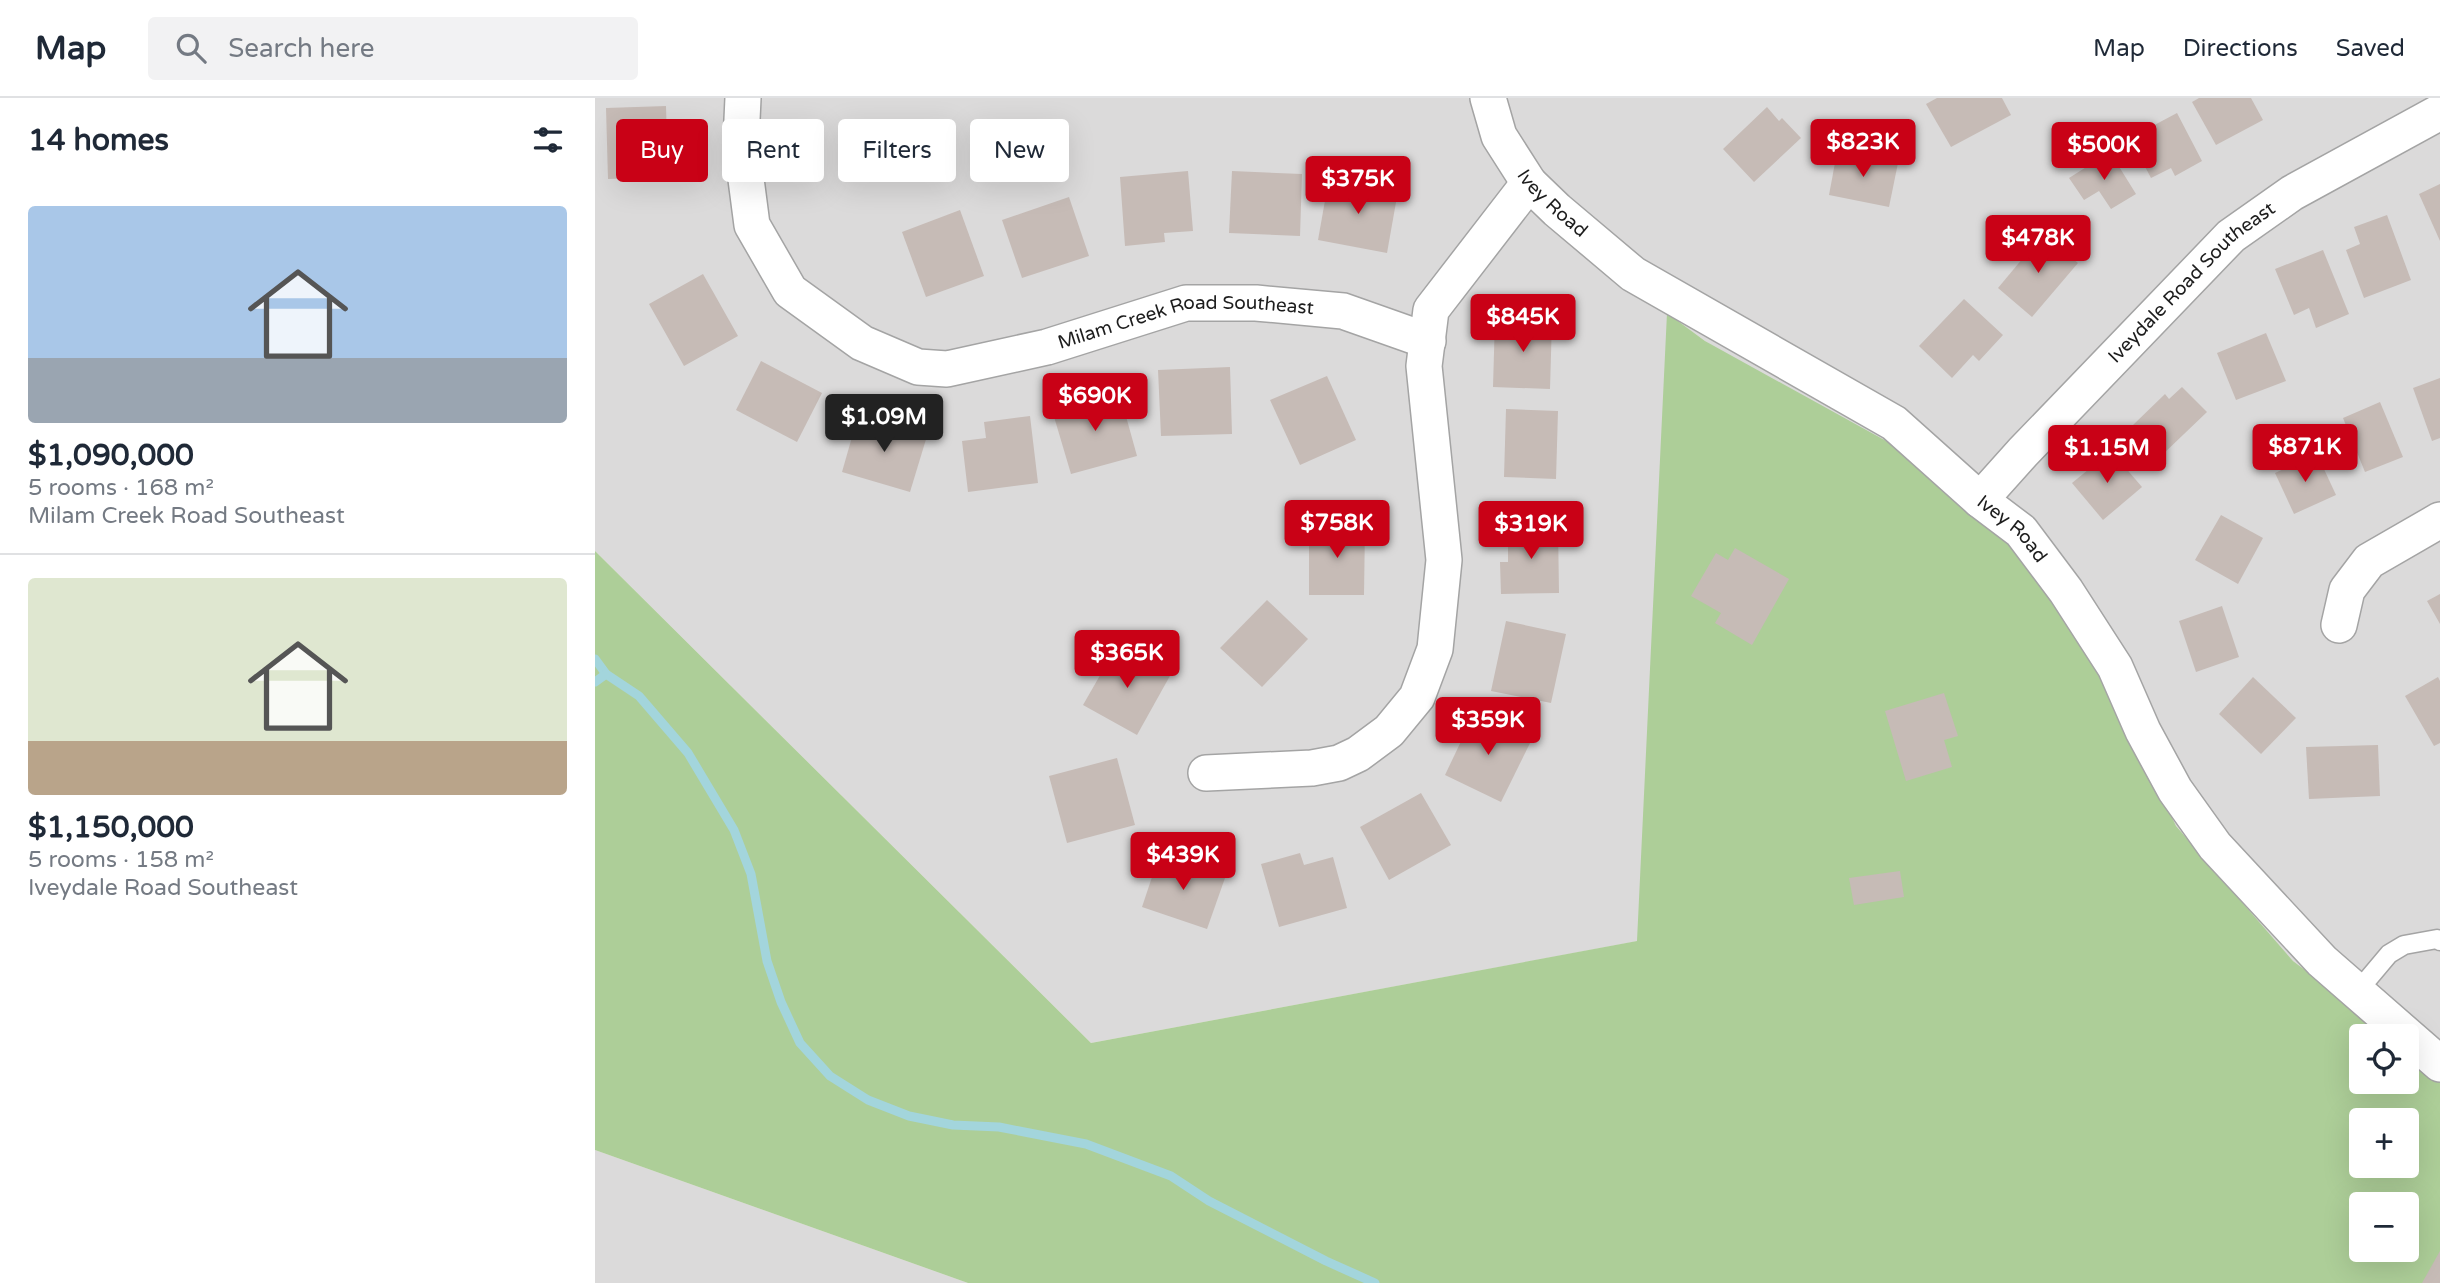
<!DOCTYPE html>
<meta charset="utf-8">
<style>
:root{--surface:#fff;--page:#f2f2f3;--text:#1f2937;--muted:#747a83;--line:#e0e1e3;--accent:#c90116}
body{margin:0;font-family:"Varela Round",sans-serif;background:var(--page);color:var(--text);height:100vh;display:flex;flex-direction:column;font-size:26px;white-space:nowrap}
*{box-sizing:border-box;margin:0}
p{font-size:23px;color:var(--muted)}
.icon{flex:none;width:38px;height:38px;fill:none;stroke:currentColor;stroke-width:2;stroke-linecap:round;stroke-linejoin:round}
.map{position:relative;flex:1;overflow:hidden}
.side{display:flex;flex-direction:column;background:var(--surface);width:595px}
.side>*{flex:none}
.banner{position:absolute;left:21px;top:21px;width:665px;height:63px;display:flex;gap:14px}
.buttons{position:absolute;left:1754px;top:926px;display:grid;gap:14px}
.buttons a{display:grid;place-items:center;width:70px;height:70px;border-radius:7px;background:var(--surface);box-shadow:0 7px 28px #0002;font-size:35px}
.price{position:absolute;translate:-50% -60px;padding:0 16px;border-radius:7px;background:var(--accent);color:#fff;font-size:23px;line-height:46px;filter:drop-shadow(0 2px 4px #0008)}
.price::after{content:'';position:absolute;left:50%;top:42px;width:21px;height:16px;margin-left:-10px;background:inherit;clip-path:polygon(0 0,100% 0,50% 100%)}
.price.current{background:#222;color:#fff}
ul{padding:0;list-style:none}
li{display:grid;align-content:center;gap:14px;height:371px;padding:0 28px}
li+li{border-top:2px solid var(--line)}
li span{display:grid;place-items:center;height:217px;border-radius:7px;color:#555}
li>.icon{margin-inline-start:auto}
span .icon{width:126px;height:126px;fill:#fffc;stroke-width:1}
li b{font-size:30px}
h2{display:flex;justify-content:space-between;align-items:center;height:84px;padding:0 28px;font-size:30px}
.chip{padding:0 24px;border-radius:7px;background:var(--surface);box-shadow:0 7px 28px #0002;font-size:24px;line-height:63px}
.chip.current{background:var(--accent);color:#fff}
header{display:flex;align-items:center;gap:42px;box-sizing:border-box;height:98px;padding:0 35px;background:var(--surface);border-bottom:2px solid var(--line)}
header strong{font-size:33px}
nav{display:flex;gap:38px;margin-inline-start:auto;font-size:24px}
.search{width:490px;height:63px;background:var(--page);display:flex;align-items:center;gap:18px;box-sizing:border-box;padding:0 24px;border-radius:7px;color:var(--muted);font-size:26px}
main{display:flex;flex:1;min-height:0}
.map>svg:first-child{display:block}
.residential{fill:#dbdada}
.forest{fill:#adce98;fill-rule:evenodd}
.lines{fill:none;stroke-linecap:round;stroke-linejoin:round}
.stream{stroke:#a3d5dc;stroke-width:9}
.building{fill:#c6bbb6}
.lane-casing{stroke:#a4a4a4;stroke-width:21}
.street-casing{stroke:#a4a4a4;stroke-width:38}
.lane{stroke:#fff;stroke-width:18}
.street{stroke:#fff;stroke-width:35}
.labels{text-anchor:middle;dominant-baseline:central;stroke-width:7;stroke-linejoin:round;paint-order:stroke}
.street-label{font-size:19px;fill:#1d1d1d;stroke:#fff}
</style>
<header>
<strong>Map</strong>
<div class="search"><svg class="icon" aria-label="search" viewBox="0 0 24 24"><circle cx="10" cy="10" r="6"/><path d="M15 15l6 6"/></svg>Search here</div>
<nav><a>Map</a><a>Directions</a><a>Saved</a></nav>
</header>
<main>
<section class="side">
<h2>14 homes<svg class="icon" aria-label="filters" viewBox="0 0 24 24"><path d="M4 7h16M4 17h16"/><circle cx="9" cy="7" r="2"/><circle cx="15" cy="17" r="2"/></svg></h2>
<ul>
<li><span style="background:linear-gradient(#a9c7e8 70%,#9aa5b1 0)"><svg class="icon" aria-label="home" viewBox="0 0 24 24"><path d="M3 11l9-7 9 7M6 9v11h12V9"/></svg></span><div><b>$1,090,000</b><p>5 rooms · 168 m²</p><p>Milam Creek Road Southeast</p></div></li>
<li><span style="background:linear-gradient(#dfe7d0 75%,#b9a48a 0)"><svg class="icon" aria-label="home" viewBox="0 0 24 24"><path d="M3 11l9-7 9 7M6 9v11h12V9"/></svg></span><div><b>$1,150,000</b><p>5 rooms · 158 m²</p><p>Iveydale Road Southeast</p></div></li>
</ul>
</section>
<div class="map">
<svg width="1845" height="1185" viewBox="0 0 1845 1185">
<rect width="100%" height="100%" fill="#eee9e3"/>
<g class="residential">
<path d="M0 0H1845V974L1698 863 1581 728 1464 478 1110 243 1073 216 1043 843 496 945 0 453Z"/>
<path d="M0 1052 373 1185H0Z"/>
</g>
<path class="forest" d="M1072 215 1110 243 1293 344 1464 478 1581 728 1698 863 1798 938H1766V984H1811V948L1845 974V1185H373L0 1052V453L496 945 1042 843ZM1766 1022H1811V1068H1766ZM1766 1106H1811V1152H1766Z"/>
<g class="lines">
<g class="stream">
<path d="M0 561 11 576 44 598 93 655 139 732 156 776 172 863 186 904 205 945 235 978 273 1002 314 1018 358 1027 404 1029 491 1046 576 1078 614 1103 731 1163 780 1185"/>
<path d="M0 584 11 576"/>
</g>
</g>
<g class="building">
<path d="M1342 0H1407L1416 17 1356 49 1331 6Z"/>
<path d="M1604 0H1656L1668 22 1621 47 1597 4Z"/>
<path d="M71 8 73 79 13 81 11 10Z"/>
<path d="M1172 9 1184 23 1187 20 1206 40 1159 84 1128 51Z"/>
<path d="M1582 15 1607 63 1580 78 1576 70 1556 80 1535 40Z"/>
<path d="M1242 54 1303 65 1294 109 1234 97Z"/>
<path d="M1515 54 1541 96 1516 111 1504 93 1489 102 1474 80Z"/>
<path d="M593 73 598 133 569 135 570 144 530 148 525 79Z"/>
<path d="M637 73 707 76 705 138 634 135Z"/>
<path d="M734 80 803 93 792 155 723 142Z"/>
<path d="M1845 86V143L1824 96Z"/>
<path d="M474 99 494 158 427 180 407 122Z"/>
<path d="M365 112 389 178 331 199 307 134Z"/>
<path d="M1792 117 1816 182 1769 200 1751 152 1765 146 1759 129Z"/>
<path d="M1448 136 1483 165 1437 219 1403 190Z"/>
<path d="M1728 152 1754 216 1721 230 1714 210 1699 217 1680 171Z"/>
<path d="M108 176 143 238 89 268 54 206Z"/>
<path d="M1369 201 1408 237 1384 263 1378 257 1357 280 1324 248Z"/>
<path d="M900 220 957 222 955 291 898 289Z"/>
<path d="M1671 235 1691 283 1641 302 1622 255Z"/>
<path d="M166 263 227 295 202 344 141 312Z"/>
<path d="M635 269 637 336 566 338 563 272Z"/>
<path d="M732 278 761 342 705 367 675 302Z"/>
<path d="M1845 280V340L1837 343 1818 290Z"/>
<path d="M1587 289 1612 314 1566 358 1537 328 1570 296 1574 301Z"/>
<path d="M524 293 542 358 476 376 457 312Z"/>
<path d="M1785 304 1808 359 1770 374 1748 320Z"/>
<path d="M911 311 963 313 961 381 909 379Z"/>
<path d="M263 318 332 338 315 394 247 374Z"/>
<path d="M435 318 443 385 373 394 367 343 391 340 389 324Z"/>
<path d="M1516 353 1547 389 1508 422 1477 385Z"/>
<path d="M1722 356 1741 397 1699 416 1680 375Z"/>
<path d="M1626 417 1668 440 1643 486 1600 462Z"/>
<path d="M714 427 770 428 769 497H714Z"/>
<path d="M963 428 964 495 906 496 905 464H913V429Z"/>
<path d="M1140 450 1194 481 1157 547 1120 525 1126 515 1096 498 1121 455 1133 462Z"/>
<path d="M1845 496V526L1832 503Z"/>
<path d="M672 502 713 541 667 589 625 550Z"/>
<path d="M1627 508 1644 559 1601 574 1584 523Z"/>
<path d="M911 523 971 536 956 605 896 593Z"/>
<path d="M523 546 576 576 542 637 488 607Z"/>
<path d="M1658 579 1701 620 1666 656 1624 616Z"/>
<path d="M1843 579 1845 583V645L1839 648 1810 598Z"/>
<path d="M1349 595 1363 638 1349 642 1357 669 1311 683 1290 613Z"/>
<path d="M880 614 937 641 906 704 850 677Z"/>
<path d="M1783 647 1785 698 1714 701 1711 649Z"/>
<path d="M522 660 540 727 472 745 454 678Z"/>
<path d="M826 695 856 747 794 782 765 729Z"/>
<path d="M705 755 709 767 738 759 752 810 684 829 666 766Z"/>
<path d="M564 758 630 780 612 831 547 809Z"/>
<path d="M1305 773 1309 799 1259 807 1254 780Z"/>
<path d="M1845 1153V1185H1827Z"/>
</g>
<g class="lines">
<g class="lane-casing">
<path id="lane" d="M1762 894 1794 856 1809 847 1842 841 1845 843"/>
</g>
<g class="street-casing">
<g id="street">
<path id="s1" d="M148 0 146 43 157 127 195 193 267 245 323 269 352 271 452 249 591 205H661L748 213 833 243"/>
<path id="s2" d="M893 0 904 38 934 85 962 112 1038 176 1299 325 1385 402 1426 433 1471 493 1520 569 1548 633 1580 692 1620 748 1727 863 1845 966"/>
<path id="s3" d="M1385 402 1428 354 1636 138 1697 95 1845 14"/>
<path d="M1744 527 1752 492 1774 463 1845 422"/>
<path d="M611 675 717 670 744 665 763 656 794 633 822 599 840 551 849 462 829 268 836 212 934 85"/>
</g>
</g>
<use href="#lane" class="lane"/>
<use href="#street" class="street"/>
</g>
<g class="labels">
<g class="street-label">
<text stroke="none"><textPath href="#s2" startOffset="126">Ivey Road</textPath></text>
<text stroke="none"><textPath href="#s3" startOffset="304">Iveydale Road Southeast</textPath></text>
<text stroke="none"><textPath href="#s1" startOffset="628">Milam Creek Road Southeast</textPath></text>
<text stroke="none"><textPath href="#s2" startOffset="693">Ivey Road</textPath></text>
</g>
</g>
</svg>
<div class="buttons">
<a><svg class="icon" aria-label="locate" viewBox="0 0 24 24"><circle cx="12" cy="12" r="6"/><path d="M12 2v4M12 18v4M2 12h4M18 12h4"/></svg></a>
<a>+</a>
<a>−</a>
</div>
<b class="price" style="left:1268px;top:81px">$823K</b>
<b class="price" style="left:1509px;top:84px">$500K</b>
<b class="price" style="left:763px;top:118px">$375K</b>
<b class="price" style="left:1443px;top:177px">$478K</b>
<b class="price" style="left:928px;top:256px">$845K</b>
<b class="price" style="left:500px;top:335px">$690K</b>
<b class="price current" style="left:289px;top:356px">$1.09M</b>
<b class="price" style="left:1710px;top:386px">$871K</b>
<b class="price" style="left:1512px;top:387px">$1.15M</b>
<b class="price" style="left:742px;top:462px">$758K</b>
<b class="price" style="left:936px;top:463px">$319K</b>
<b class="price" style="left:532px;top:592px">$365K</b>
<b class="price" style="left:893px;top:659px">$359K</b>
<b class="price" style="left:588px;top:794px">$439K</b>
<div class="banner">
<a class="chip current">Buy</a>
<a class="chip">Rent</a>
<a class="chip">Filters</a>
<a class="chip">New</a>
</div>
</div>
</main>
